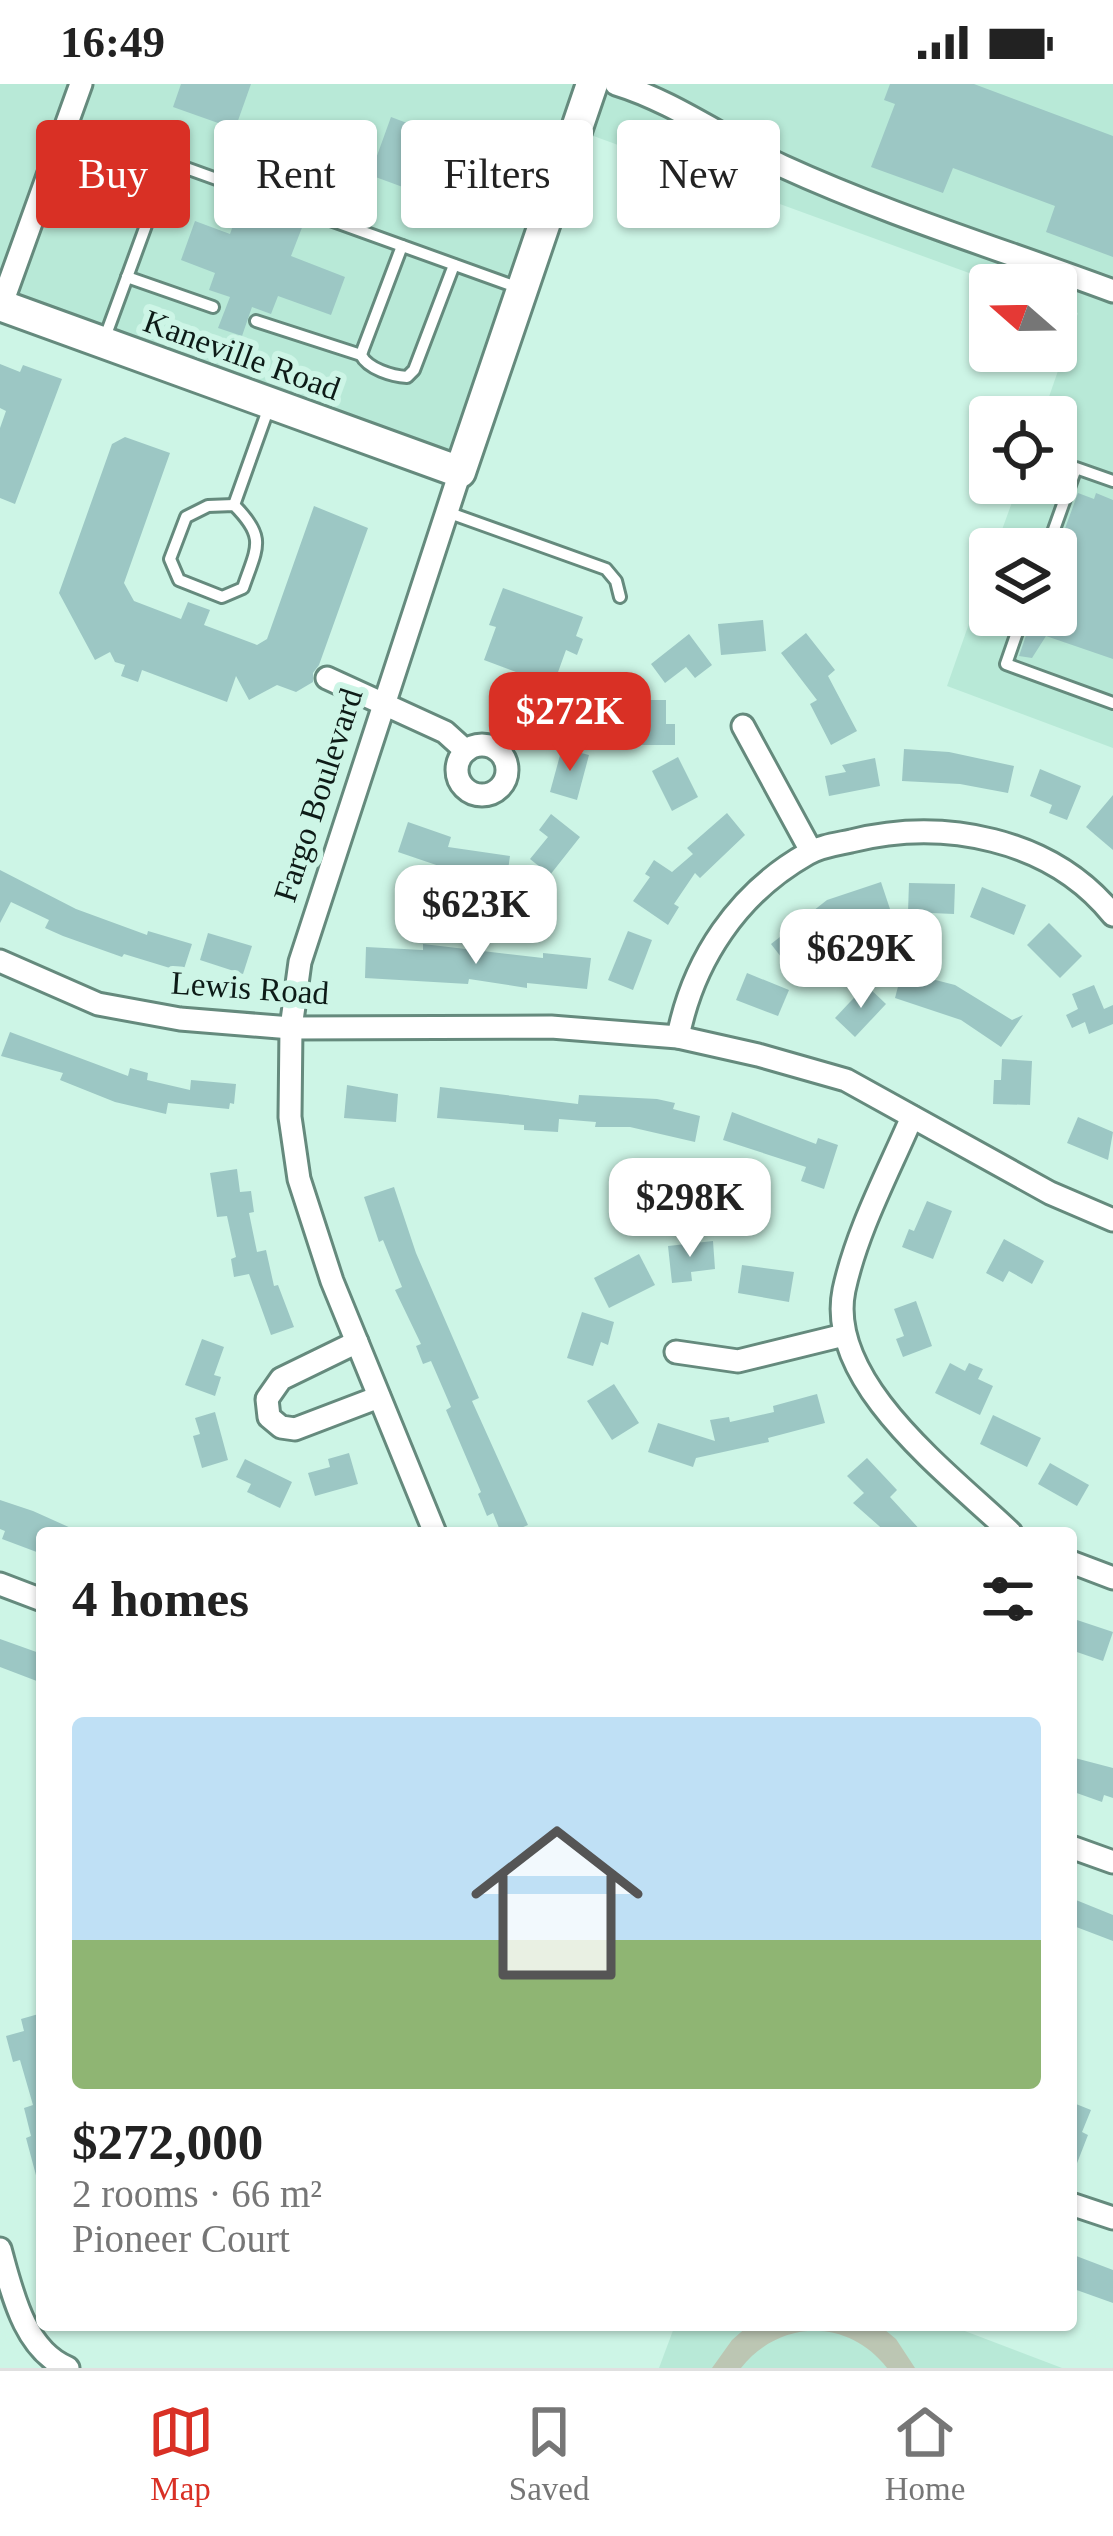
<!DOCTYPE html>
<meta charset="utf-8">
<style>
:root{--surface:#fff;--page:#f2f2f2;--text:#222;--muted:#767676;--line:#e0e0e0;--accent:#d93025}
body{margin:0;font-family:Georgia,serif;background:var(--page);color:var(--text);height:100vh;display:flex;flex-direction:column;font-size:45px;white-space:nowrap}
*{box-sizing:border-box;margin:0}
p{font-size:39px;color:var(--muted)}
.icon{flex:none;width:66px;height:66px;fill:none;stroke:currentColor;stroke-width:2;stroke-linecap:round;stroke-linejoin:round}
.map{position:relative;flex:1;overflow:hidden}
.details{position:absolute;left:36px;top:1443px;width:1041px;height:804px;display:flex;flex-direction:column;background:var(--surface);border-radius:12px;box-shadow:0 3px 9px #0004}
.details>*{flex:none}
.guide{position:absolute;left:36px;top:36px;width:1041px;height:108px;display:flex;gap:24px}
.needle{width:78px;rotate:290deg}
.fabs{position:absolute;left:969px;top:180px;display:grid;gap:24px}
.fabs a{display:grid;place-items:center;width:108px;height:108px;border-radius:12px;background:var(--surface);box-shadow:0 3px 9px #0004;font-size:60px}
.price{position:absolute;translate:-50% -102px;padding:0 27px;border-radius:24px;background:#fff;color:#222;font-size:39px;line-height:78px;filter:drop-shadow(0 3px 6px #0008)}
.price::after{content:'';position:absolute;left:50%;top:72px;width:36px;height:27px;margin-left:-18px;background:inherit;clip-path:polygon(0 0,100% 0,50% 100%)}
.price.on{background:var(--accent);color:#fff}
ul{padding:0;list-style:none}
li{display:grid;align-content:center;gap:24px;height:636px;padding:0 36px}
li+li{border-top:3px solid var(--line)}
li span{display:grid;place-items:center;height:372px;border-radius:12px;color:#555}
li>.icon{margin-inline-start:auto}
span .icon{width:216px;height:216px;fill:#fffc;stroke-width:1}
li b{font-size:51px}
h2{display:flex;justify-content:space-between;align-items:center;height:144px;padding:0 36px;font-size:51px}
.pill{padding:0 42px;border-radius:12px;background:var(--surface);box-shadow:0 3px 9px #0004;font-size:42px;line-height:108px}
.pill.on{background:var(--accent);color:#fff}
.status{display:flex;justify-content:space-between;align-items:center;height:84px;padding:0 60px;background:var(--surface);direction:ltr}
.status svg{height:33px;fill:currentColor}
.tabs{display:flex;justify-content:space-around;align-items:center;height:168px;border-top:3px solid var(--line);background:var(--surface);font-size:33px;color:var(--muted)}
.tabs a{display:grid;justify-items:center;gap:6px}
.tabs .on{color:var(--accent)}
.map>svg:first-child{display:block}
.built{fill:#b8e9d7}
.green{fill:#bcc6b3}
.building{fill:#9cc7c4}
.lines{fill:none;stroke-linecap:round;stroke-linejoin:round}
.service-casing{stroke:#658a7d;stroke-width:16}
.minor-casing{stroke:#658a7d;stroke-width:27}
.secondary-casing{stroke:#658a7d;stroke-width:36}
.service{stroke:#fff;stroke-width:10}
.minor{stroke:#fff;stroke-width:21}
.secondary{stroke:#fff;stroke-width:30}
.labels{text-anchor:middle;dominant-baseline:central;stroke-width:12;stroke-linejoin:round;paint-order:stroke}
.street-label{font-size:33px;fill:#0d1b17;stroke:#cdf5e6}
</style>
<div class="status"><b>16:49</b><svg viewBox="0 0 49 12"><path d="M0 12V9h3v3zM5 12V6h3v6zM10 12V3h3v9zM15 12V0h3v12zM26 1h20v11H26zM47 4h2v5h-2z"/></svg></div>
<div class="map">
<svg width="1113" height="2284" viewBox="0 0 1113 2284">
<rect width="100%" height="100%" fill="#cdf5e6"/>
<g class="built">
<path d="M0 0H588L457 379 0 215Z"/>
<path d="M606 0H1113V664L947 602 990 480V531H1056V465H995L1019 399H1056V333H1042L1078 229 1056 221V201H1002L588 50Z"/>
<path d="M675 2241H949L1062 2284H659Z"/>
</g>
<path class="green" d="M749 2241H879L896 2255 915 2284H887C848 2234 780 2235 741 2284H712L732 2256Z"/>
<g class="building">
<path d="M181 0H251L235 45 173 23Z"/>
<path d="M890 0H974L1113 52V173L1046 148 1055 122 953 84 943 109 871 83 895 20 884 16Z"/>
<path d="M391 33 498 73 492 91 502 95 497 110 488 107 479 131 370 91Z"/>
<path d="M241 119 303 141 291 172 345 193 331 231 278 212 271 230 252 223 242 252 218 244 230 213 209 206 215 189 181 176 195 137 230 150Z"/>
<path d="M0 280 20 288 23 281 62 295 15 420 0 414V344L6 327 0 324Z"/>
<path d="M125 353 170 369 124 499 134 517 181 535 188 518 210 526 204 541 257 561 267 555 314 422 368 444 319 581 313 589V598L296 608 277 601 249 616 236 592 227 618 142 586 138 598 121 592 125 581 115 578 110 568 95 576 59 509 112 360Z"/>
<path d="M1078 409 1094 415 1096 409 1113 416V575L1046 552 1032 574 1019 572 1033 531H1056V469Z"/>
<path d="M503 504 583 533 576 552 583 555 577 571 566 566 553 602 484 576 496 543 489 541Z"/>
<path d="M763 536 766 567 721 571 718 540Z"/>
<path d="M806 549 835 586 828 592 857 647 831 661 810 620 817 616 781 569Z"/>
<path d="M689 550 712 581 695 594 686 583 665 599 651 580Z"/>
<path d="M565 601 599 613 591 637 557 624Z"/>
<path d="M638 616H666V640H675V661H638Z"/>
<path d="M562 664 589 671 577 716 550 708Z"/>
<path d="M904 665 949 668 1014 682 1008 709 960 700 902 697Z"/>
<path d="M678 673 698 713 672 727 652 687Z"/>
<path d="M875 674 880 702 829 712 825 692 846 688 842 681Z"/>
<path d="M1040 685 1081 702 1067 736 1049 729 1052 721 1030 712Z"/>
<path d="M1113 711V766L1086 743Z"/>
<path d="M727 729 745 751 700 794 695 789 674 820 679 823 668 841 633 817 650 793 645 790 654 776 672 788 693 770 687 764Z"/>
<path d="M551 730 580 753 550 791 530 775 548 753 539 746Z"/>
<path d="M408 738 451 753 448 763 510 772 506 800 472 796 474 789 448 785 398 768Z"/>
<path d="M0 786 76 825 147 851 148 847 192 860 183 888 124 870 122 873 63 852 45 844 49 836 11 818 0 839Z"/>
<path d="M881 798 891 828 832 847 788 882 771 860 827 816Z"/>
<path d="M909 799 955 800 954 830 908 828Z"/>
<path d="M982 803 1026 821 1014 851 970 833Z"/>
<path d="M1049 839 1082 872 1060 894 1027 861Z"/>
<path d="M628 847 652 856 633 906 608 896Z"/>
<path d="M208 849 252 862 243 890 200 876Z"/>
<path d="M423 860 543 874V869L591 874 587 905 527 899V904L469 895 468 900 365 894 366 863 423 866Z"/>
<path d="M906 872 912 890 955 901 1012 936 1023 931 1001 963 961 936 895 914Z"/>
<path d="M747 889 789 906 778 932 736 916Z"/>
<path d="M866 901 886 920 855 953 835 934Z"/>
<path d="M1094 901 1104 925 1113 921V940L1089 950 1085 938 1072 944 1066 931 1078 925 1072 910Z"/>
<path d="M10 948 128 992 130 984 148 989 147 996 190 1006 191 996 236 1000 234 1020 230 1019 229 1025 168 1019 166 1030 115 1018 60 996 63 989 1 972Z"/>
<path d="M1002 975 1032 977 1030 1021 993 1020 994 996H1001Z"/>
<path d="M347 1001 398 1010 396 1038 344 1034Z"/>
<path d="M440 1003 578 1020 579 1011 657 1015 675 1019 673 1025 700 1032 695 1058 630 1043H595L596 1038 559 1035 558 1048 524 1046V1041L437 1034Z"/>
<path d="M732 1028 816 1060 818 1054 838 1061 824 1105 801 1097 806 1083 723 1056Z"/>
<path d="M1078 1033 1113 1048 1108 1076 1067 1059Z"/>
<path d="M237 1085 240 1108 251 1107 254 1128 249 1129 257 1168 266 1166 274 1202 278 1201 294 1243 271 1251 249 1190 234 1193 231 1175 236 1173 227 1132 217 1133 210 1089Z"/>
<path d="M394 1103 416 1169 479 1314 472 1317 528 1441 509 1449H501L493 1429 487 1432 478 1410 481 1408 446 1326 451 1323 431 1277 423 1280 416 1262 421 1260 395 1206 402 1203 383 1156 379 1158 364 1113Z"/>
<path d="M927 1117 952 1127 933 1175 902 1163 909 1145 914 1147Z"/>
<path d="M1004 1155 1044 1177 1032 1200 1009 1187 1003 1198 986 1189Z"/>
<path d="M713 1157 715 1185 691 1188 692 1197 672 1199 668 1162Z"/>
<path d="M639 1170 655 1201 609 1224 594 1194Z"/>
<path d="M742 1181 794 1188 789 1218 738 1209Z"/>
<path d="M916 1217 932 1262 903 1273 896 1255 904 1252 894 1225Z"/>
<path d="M582 1228 614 1238 608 1261 601 1258 593 1282 567 1274Z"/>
<path d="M202 1255 224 1263 214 1291 221 1293 215 1312 185 1301Z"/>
<path d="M950 1279 965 1287 969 1279 983 1285 978 1295 993 1302 980 1331 935 1309Z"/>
<path d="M614 1300 639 1339 612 1356 587 1317Z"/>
<path d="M817 1310 825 1339 768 1354 769 1358 696 1374 693 1383 648 1368 658 1339 715 1357 710 1336 729 1333 730 1338 774 1328 773 1322Z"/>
<path d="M215 1328 228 1376 202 1384 193 1352 200 1350 195 1334Z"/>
<path d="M993 1331 1041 1354 1027 1383 980 1360Z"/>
<path d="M349 1369 358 1400 315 1412 308 1389 330 1383 328 1375Z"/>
<path d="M867 1374 897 1406 890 1413 923 1449H887L853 1419 864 1409 847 1392Z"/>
<path d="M245 1375 292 1398 280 1424 247 1408 251 1400 236 1393Z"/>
<path d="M1050 1379 1089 1401 1077 1422 1038 1400Z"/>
<path d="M0 1416 33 1427 82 1449H42V1470L2 1455 5 1447 0 1445Z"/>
<path d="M1071 1534 1113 1548 1103 1577 1071 1566Z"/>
<path d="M0 1555 42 1570V1599L0 1583Z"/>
<path d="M1071 1673 1113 1684V1714L1104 1711 1102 1718 1071 1707Z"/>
<path d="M1071 1814 1113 1831V1857L1071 1841Z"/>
<path d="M42 1929V2095H37L26 2054 31 2052 24 2024 33 2021 20 1976 13 1978 6 1952 24 1947 21 1935Z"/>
<path d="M1071 2018 1091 2026 1082 2048 1088 2051 1072 2092Z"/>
<path d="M1071 2170 1113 2186V2219L1071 2204Z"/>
</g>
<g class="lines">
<g class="service-casing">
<g id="service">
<path d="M402 162 363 265 361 271C368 285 392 292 407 293L414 286 454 181"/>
<path d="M127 193 213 223"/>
<path d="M256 237 361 271"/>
<path d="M104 256 163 95 186 84 519 204"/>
<path d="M234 421C267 454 257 463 243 504L222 513 179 496 170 475 186 433 208 422Z"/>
<path d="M234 421 269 323"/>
<path d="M447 428 606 485 616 497 620 513"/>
<path d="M1047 465 1076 384 1113 397"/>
<path d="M1023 531 1006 580 1113 619"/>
</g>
</g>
<g class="minor-casing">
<g id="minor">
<path d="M616 0C675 18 725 56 782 82 889 131 1003 166 1113 207"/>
<path d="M1 222 81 0"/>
<path d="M327 594 445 648 466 667"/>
<path d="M743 642 811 767"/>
<circle cx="482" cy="686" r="25"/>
<path d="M0 877 98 920 180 935 291 944 551 943 678 953 758 971 846 996 1050 1109 1113 1136"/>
<path d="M678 953C693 876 738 809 807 770 820 762 837 760 851 757 943 734 1051 754 1113 831"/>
<path d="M912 1033C888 1089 857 1146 844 1206 825 1299 951 1391 1011 1449"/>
<path d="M357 1258 281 1295 267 1315 269 1333 281 1343 295 1345 379 1313"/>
<path d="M676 1268 738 1277 844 1251"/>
<path d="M435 1449 332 1197 299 1095 290 1033 291 944 300 878 460 388"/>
<path d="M1071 1478 1113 1494"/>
<path d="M0 1500 42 1516"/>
<path d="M1071 1763 1113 1778"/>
<path d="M1071 2120 1113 2134"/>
<path d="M0 2165C12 2208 24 2266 68 2284"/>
</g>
</g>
<g class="secondary-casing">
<path id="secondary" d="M0 221 460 388 592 0"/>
</g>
<use href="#service" class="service"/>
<use href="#minor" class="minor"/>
<use href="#secondary" class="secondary"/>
</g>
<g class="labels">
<g class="street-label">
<text transform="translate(242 271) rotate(20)">Kaneville Road</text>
<text transform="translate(318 711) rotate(-72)">Fargo Boulevard</text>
<text transform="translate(250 904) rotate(4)">Lewis Road</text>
</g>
</g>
</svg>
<div class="fabs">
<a><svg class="needle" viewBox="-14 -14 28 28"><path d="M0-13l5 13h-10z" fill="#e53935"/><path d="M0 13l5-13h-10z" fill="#767676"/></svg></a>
<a><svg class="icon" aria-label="locate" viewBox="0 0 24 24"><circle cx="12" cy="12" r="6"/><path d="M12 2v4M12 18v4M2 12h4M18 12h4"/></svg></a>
<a><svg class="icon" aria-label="layers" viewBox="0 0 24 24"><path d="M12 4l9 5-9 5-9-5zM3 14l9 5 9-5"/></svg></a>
</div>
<b class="price on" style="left:570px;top:690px">$272K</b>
<b class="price" style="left:476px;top:883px">$623K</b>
<b class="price" style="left:861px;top:927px">$629K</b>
<b class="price" style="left:690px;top:1176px">$298K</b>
<div class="guide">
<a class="pill on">Buy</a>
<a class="pill">Rent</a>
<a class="pill">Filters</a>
<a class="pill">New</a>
</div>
<section class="details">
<h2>4 homes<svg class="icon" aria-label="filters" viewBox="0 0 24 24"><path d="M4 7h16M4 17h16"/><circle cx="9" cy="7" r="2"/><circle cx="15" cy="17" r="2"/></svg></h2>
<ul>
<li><span style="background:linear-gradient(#bfe0f5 60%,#8fb573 0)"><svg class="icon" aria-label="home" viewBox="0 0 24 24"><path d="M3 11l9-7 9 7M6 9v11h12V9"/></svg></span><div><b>$272,000</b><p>2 rooms · 66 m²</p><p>Pioneer Court</p></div></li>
</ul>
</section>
</div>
<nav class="tabs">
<a class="on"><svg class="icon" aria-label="map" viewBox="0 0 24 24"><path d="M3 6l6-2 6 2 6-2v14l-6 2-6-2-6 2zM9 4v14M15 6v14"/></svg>Map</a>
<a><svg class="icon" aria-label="saved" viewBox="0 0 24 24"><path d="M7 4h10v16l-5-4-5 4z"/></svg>Saved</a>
<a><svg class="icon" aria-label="home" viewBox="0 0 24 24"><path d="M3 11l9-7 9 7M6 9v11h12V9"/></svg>Home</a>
</nav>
